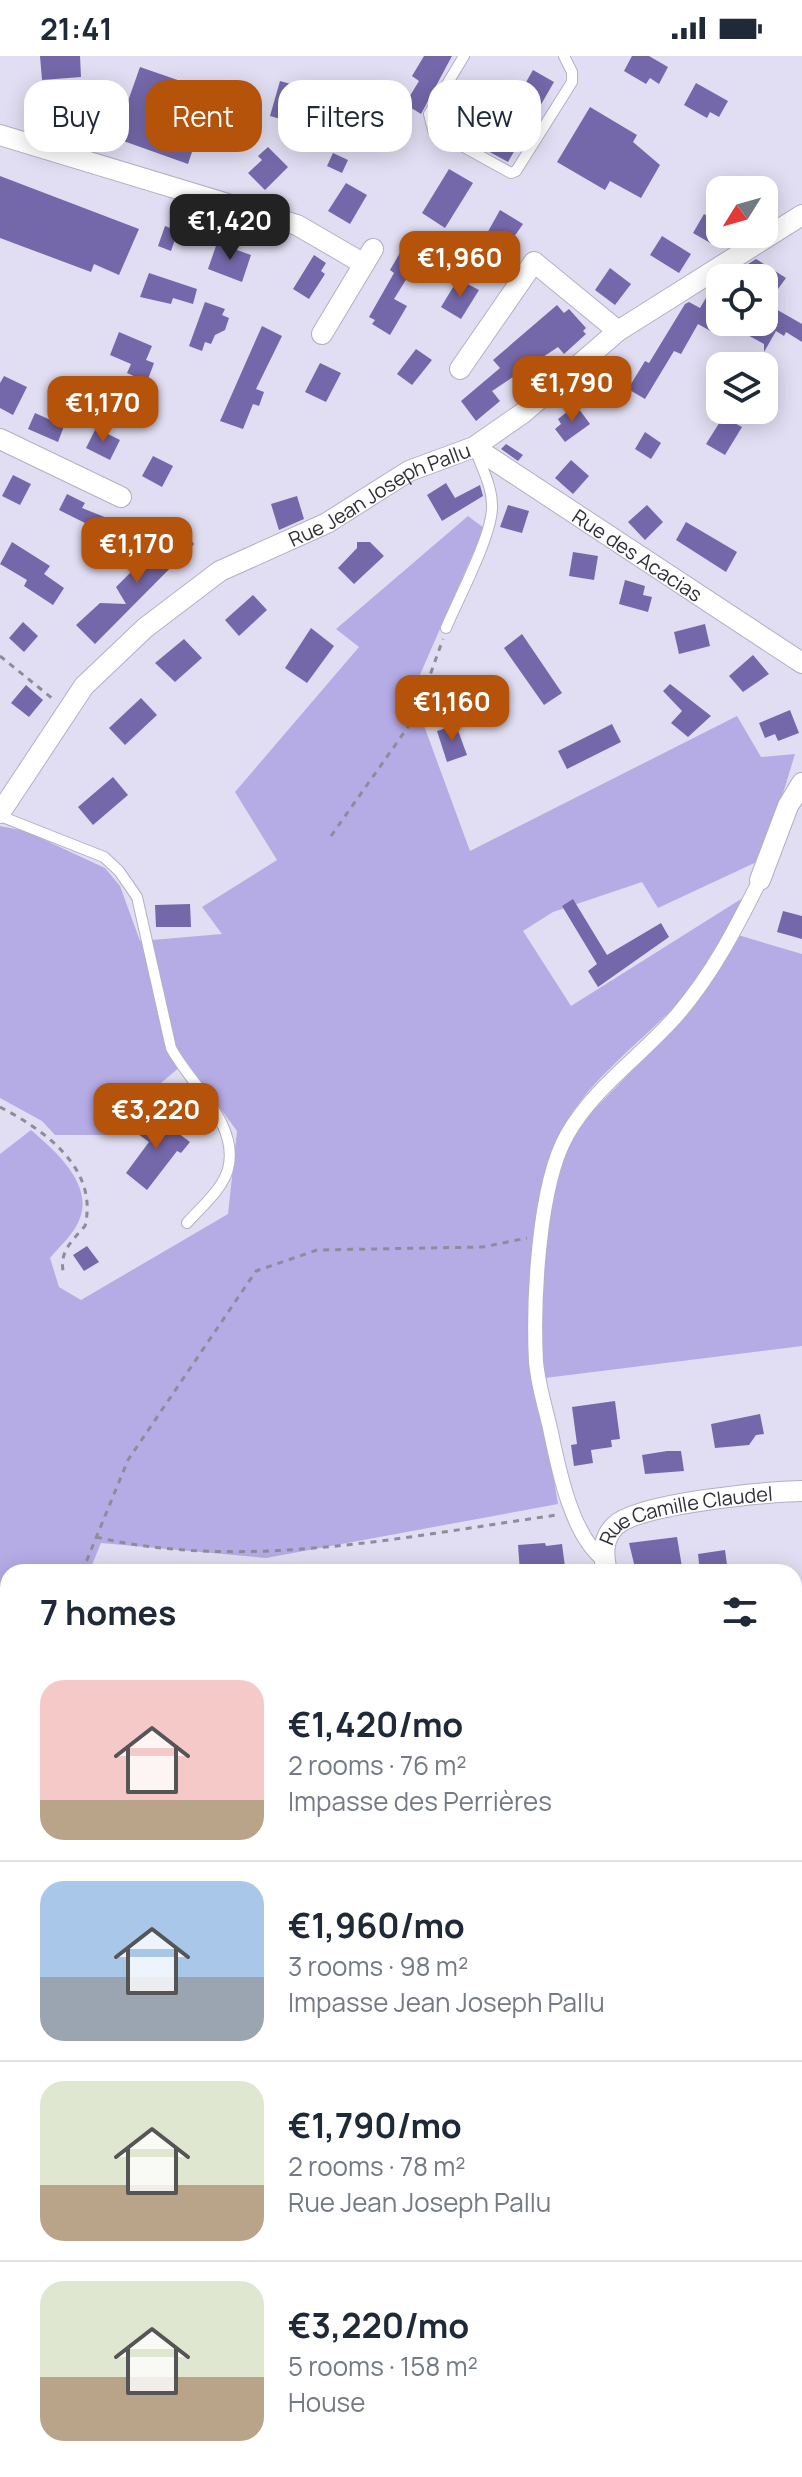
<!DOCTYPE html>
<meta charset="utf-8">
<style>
:root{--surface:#fff;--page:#f6f6f7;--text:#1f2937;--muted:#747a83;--line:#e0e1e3;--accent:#b45309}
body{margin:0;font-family:Manrope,sans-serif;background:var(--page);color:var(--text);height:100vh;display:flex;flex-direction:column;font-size:30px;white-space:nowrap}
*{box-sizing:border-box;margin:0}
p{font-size:26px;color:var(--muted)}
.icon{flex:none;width:44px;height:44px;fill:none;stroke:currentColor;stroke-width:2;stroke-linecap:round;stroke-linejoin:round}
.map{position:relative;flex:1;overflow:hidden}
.panel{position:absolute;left:0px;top:1508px;width:802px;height:914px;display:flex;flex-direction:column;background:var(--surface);border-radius:24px 24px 0 0;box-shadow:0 4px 20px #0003}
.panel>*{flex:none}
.banner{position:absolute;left:24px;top:24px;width:754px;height:72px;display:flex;gap:16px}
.needle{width:52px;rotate:233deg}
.buttons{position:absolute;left:706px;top:120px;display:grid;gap:16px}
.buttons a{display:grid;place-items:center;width:72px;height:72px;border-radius:16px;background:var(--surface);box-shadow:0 4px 20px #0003;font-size:40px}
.price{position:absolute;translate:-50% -68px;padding:0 18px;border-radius:16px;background:var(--accent);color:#fff;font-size:26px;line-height:52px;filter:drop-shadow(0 2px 4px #0008)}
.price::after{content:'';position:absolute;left:50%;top:48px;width:24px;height:18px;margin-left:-12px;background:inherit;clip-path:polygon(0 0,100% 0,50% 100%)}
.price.on{background:#222;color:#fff}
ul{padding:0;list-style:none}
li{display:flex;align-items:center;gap:24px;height:200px;padding:0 40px}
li+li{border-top:2px solid var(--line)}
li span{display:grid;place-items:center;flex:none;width:224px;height:160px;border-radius:24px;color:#555}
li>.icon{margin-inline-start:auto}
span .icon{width:96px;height:96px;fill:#fffc;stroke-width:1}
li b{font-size:34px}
h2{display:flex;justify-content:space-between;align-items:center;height:96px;padding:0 40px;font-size:34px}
.pill{padding:0 28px;border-radius:24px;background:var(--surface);box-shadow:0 4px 20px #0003;font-size:28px;line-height:72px}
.pill.on{background:var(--accent);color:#fff}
.status{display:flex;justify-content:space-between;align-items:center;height:56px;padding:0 40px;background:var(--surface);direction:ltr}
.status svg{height:22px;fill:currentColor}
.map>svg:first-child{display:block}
.green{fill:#b5ace5}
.building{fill:#7568aa}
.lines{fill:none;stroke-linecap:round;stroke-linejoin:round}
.service-casing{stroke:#b2b0c3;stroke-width:12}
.pedestrian-casing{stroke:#b2b0c3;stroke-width:16}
.minor-casing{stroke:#b2b0c3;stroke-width:22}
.path{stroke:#8e8c9a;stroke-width:3;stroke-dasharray:6 6;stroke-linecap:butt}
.service{stroke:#fff;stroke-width:10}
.pedestrian{stroke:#fff;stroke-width:14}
.minor{stroke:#fff;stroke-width:20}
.labels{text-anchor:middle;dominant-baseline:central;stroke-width:8;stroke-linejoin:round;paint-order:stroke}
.street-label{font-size:20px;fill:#302f37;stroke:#fff}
</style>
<div class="status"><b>21:41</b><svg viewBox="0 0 49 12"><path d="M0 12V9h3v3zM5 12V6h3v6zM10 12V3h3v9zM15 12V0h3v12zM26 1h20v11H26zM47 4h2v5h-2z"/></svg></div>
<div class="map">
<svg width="802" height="2421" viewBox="0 0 802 2421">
<rect width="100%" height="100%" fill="#e1def3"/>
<g class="green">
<path d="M468 460 484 472 412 637 470 795 737 660 761 701 795 698 763 803 658 852 642 826 553 856 523 875 571 950 749 838C727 878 707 917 675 950 641 986 584 1028 564 1072L580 1068 663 983 738 879 802 898V1290L537 1323 558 1448 266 1502 101 1487 89 1516H8V1676L0 1713V1098L31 1074C54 1094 93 1127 80 1162 75 1177 60 1190 50 1202L59 1231 81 1244 228 1158 237 1075 186 1006 162 1026 117 1079H55L42 1065 0 1042V770L25 775 105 812 120 830 140 885 222 878 202 851 277 804 235 736 359 591 336 573Z"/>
<rect x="0" y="2028" width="8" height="91"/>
<path d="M0 2203H8V2414H755L757 2421H0Z"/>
</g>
<g class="building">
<path d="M40 0H80L81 21 42 24Z"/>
<path d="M424 0H452L421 58 405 48 419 25 412 20Z"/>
<path d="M632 0H649L668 11 659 28 650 22 646 28 624 15Z"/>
<path d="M140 11 195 30 187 55 215 64 210 79 199 75 188 108 115 82Z"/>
<path d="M533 14 554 26 508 106 440 69 438 59 446 46 498 75Z"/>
<path d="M280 25 301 31 291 66 270 60Z"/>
<path d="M696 27 728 45 719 61 710 56 707 62 684 49Z"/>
<path d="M590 51 637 79 633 86 660 109 641 142 610 125 605 134 557 106Z"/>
<path d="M268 91 288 111 265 134 248 117 262 104 258 100Z"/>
<path d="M333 97 348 104 342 117 327 110Z"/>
<path d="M449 113 473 127 445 172 422 157Z"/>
<path d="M0 120 139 173 119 219 94 208 91 216 0 182Z"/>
<path d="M346 127 367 139 350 168 328 155Z"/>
<path d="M500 154 523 168 500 201 480 190Z"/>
<path d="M704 158 720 167 712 188 693 177Z"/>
<path d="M165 170 178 175 171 195 158 190Z"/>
<path d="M662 180 691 198 679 217 650 199Z"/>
<path d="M217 187 251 199 242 226 208 213Z"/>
<path d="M405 188 422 198 394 243 407 250 390 279 372 268 375 264 369 261 394 217 390 214Z"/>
<path d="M314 199 326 207 321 215 325 218 309 243 293 233Z"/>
<path d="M756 203 786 222 767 248 802 268V286L786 276 784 280 776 275 764 296V288L724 266H764V222H726Z"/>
<path d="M610 212 631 228 615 249 595 234Z"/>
<path d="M149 217 197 233 193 248 173 242 171 248 140 241Z"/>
<path d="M458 223 479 234 461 263 441 251Z"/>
<path d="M720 226V266L714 277 698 268 681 298 674 295 645 343 628 333 645 305 649 307 685 248 689 246 700 252 713 230Z"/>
<path d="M205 246 225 253 222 259 229 262 225 274 215 279 211 288 205 286 202 295 189 290Z"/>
<path d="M557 249 564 257 569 253 586 272 583 275 586 278 564 298 558 291 492 335 500 345 476 365 461 345 500 312 493 304Z"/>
<path d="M262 270 282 280 256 333 264 336 259 350 253 348 243 373 220 365Z"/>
<path d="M119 276 152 290 146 304 154 307 147 326 127 317 131 308 110 299Z"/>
<path d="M416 293 432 304 412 329 397 318Z"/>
<path d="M320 307 341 317 326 346 305 336Z"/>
<path d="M4 320 27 331 13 359 0 352V327Z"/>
<path d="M576 349 590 368 565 386 555 373 561 368 558 363Z"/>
<path d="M35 357 64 370 58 386 28 373Z"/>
<path d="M723 361 742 371 725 399 706 388Z"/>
<path d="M96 372 120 384 110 404 86 392Z"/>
<path d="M645 376 661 387 651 403 635 393Z"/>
<path d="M506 388 523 399 518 405 501 393Z"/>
<path d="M153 400 173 410 162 431 142 420Z"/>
<path d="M571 404 589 420 573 438 555 422Z"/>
<path d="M13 419 31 428 20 449 2 440Z"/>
<path d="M446 427 455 442 480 429 483 440 442 465 427 439Z"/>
<path d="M67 438 85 447 82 452 122 468 106 500 89 492 98 475 95 472 59 454Z"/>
<path d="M297 440 304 463 279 474 271 448Z"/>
<path d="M508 449 529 455 522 477 500 471Z"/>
<path d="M647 449 663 466 645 484 628 466Z"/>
<path d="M686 466 737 496 726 516 676 484Z"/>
<path d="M177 470 194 488 95 588 76 569 100 547 126 548 116 531Z"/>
<path d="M12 486 50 510 44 518 64 532 53 549 24 530 27 524 0 508Z"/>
<path d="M357 486H370L384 500 354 528 338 512 357 492Z"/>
<path d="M573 496 598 500 594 524 569 520Z"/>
<path d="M625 524 645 530 643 539 652 541 648 556 619 548Z"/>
<path d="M253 539 267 554 239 580 225 564Z"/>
<path d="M23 566 38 580 24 596 9 582Z"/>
<path d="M705 568 710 590 679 598 674 576Z"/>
<path d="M311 572 334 590 307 627 285 612Z"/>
<path d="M522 578 562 637 544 649 504 592Z"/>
<path d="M184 583 202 602 175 626 155 607Z"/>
<path d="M753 599 769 618 743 636 729 620Z"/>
<path d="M670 628 711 660 688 681 671 667 682 655 663 635Z"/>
<path d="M26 629 43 644 29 661 11 647Z"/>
<path d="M141 642 157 659 125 689 109 672Z"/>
<path d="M790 654 799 677 778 685 775 678 765 682 759 667Z"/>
<path d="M612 668 621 686 567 713 558 695Z"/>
<path d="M456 669 467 699 447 706 437 675Z"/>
<path d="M113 721 128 739 93 769 78 751Z"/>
<path d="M573 843 607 899 661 867 669 881 598 931 588 915 597 908 562 850Z"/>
<path d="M190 848 191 871H156L155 849Z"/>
<path d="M783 855 802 860V883L777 876Z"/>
<path d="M153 1058 190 1086 181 1097 177 1095 147 1134 126 1117 149 1086 138 1078Z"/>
<path d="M87 1190 99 1206 84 1215 73 1199Z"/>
<path d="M615 1345 620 1383 611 1384 612 1391 591 1394 593 1407 574 1410 571 1389 577 1388 572 1351Z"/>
<path d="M760 1358 764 1378 756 1379 749 1389 715 1392 711 1368Z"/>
<path d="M667 1395H681L684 1415 645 1418 642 1399Z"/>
<path d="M677 1481 682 1511 636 1516 629 1487Z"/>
<path d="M545 1487 546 1490 562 1488 565 1511 520 1516 518 1489Z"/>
<path d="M725 1494 728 1516H700L698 1498Z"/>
</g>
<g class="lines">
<g class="service-casing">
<g id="service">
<path d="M464 0 429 58 433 74 511 117 516 115 572 26V16L564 0"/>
<path d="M446 572C458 543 493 478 492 450 492 431 483 414 476 396"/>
<path d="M0 760 104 801 119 815 137 841 171 992C190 1028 240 1068 228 1113 223 1133 200 1152 187 1167"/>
</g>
</g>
<g class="pedestrian-casing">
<path id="pedestrian" d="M604 1504C571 1479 558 1411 550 1372 545 1351 538 1328 536 1306 533 1247 538 1130 567 1079 594 1031 642 1000 678 958 713 917 736 872 760 824"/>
</g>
<g class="minor-casing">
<g id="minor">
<path d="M0 79 297 169 364 208"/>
<path d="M322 278 373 193"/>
<path d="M460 313 534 206 618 275"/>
<path d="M0 383 121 441"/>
<path id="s1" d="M474 391 802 607"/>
<path id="s2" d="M0 757 84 630 145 572 220 515 327 467 409 415 474 391 523 357 618 275 802 159"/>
<path d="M760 824 788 750 802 727"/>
<path id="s3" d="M607 1516C603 1499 602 1483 615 1470 639 1447 766 1436 802 1435"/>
<path d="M794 1572 802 1573"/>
<path d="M8 1753 4 1780 8 1792"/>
<path d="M0 1956H8"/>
<path d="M794 2029 802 2031"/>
<path d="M794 2165 802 2161"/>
</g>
</g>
<g class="path">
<path d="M0 600 53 643"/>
<path d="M331 780 415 661 443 583"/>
<path d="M0 1051C44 1074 99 1112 85 1170 71 1186 58 1197 64 1219"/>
<path d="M96 1481C245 1516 407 1480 557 1459"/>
<path d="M82 1516 128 1404 256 1215 317 1194 483 1191 527 1182"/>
<path d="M0 1617 8 1615"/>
</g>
<use href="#service" class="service"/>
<use href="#pedestrian" class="pedestrian"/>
<use href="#minor" class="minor"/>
</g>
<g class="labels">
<g class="street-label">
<text stroke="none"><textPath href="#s2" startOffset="508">Rue Jean Joseph Pallu</textPath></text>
<text stroke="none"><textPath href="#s1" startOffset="196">Rue des Acacias</textPath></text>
<text stroke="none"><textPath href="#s3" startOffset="120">Rue Camille Claudel</textPath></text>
</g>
</g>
</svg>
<div class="buttons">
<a><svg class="needle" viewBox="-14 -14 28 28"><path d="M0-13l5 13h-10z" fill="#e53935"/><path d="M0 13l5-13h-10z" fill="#747a83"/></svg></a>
<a><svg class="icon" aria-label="locate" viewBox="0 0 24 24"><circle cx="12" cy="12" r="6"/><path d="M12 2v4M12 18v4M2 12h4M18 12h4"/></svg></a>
<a><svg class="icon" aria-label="layers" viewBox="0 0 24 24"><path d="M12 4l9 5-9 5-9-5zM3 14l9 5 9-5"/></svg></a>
</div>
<b class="price on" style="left:230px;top:206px">€1,420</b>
<b class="price" style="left:460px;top:243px">€1,960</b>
<b class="price" style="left:572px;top:368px">€1,790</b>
<b class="price" style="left:103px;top:388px">€1,170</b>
<b class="price" style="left:137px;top:529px">€1,170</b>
<b class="price" style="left:452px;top:687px">€1,160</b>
<b class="price" style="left:156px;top:1095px">€3,220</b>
<div class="banner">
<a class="pill">Buy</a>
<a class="pill on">Rent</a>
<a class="pill">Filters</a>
<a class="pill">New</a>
</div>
<section class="panel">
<h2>7 homes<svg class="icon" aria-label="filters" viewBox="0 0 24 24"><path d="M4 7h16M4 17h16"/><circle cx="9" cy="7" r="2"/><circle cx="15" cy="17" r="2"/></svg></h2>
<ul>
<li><span style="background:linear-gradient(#f6c9c9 75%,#b9a48a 0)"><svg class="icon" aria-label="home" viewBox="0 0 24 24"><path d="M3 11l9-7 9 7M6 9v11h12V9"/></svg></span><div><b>€1,420/mo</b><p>2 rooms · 76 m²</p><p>Impasse des Perrières</p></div></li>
<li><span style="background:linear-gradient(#a9c7e8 60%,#9aa5b1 0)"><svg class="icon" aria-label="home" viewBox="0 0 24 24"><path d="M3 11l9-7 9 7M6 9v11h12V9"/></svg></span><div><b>€1,960/mo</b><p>3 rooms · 98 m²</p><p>Impasse Jean Joseph Pallu</p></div></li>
<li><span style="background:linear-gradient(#dfe7d0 65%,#b9a48a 0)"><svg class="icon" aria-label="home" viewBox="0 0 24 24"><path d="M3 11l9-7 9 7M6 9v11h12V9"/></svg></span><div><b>€1,790/mo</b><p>2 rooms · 78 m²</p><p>Rue Jean Joseph Pallu</p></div></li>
<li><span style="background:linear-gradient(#dfe7d0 60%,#b9a48a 0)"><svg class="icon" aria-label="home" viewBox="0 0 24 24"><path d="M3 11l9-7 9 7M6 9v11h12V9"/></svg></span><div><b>€3,220/mo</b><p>5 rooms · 158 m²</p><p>House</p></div></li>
</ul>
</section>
</div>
